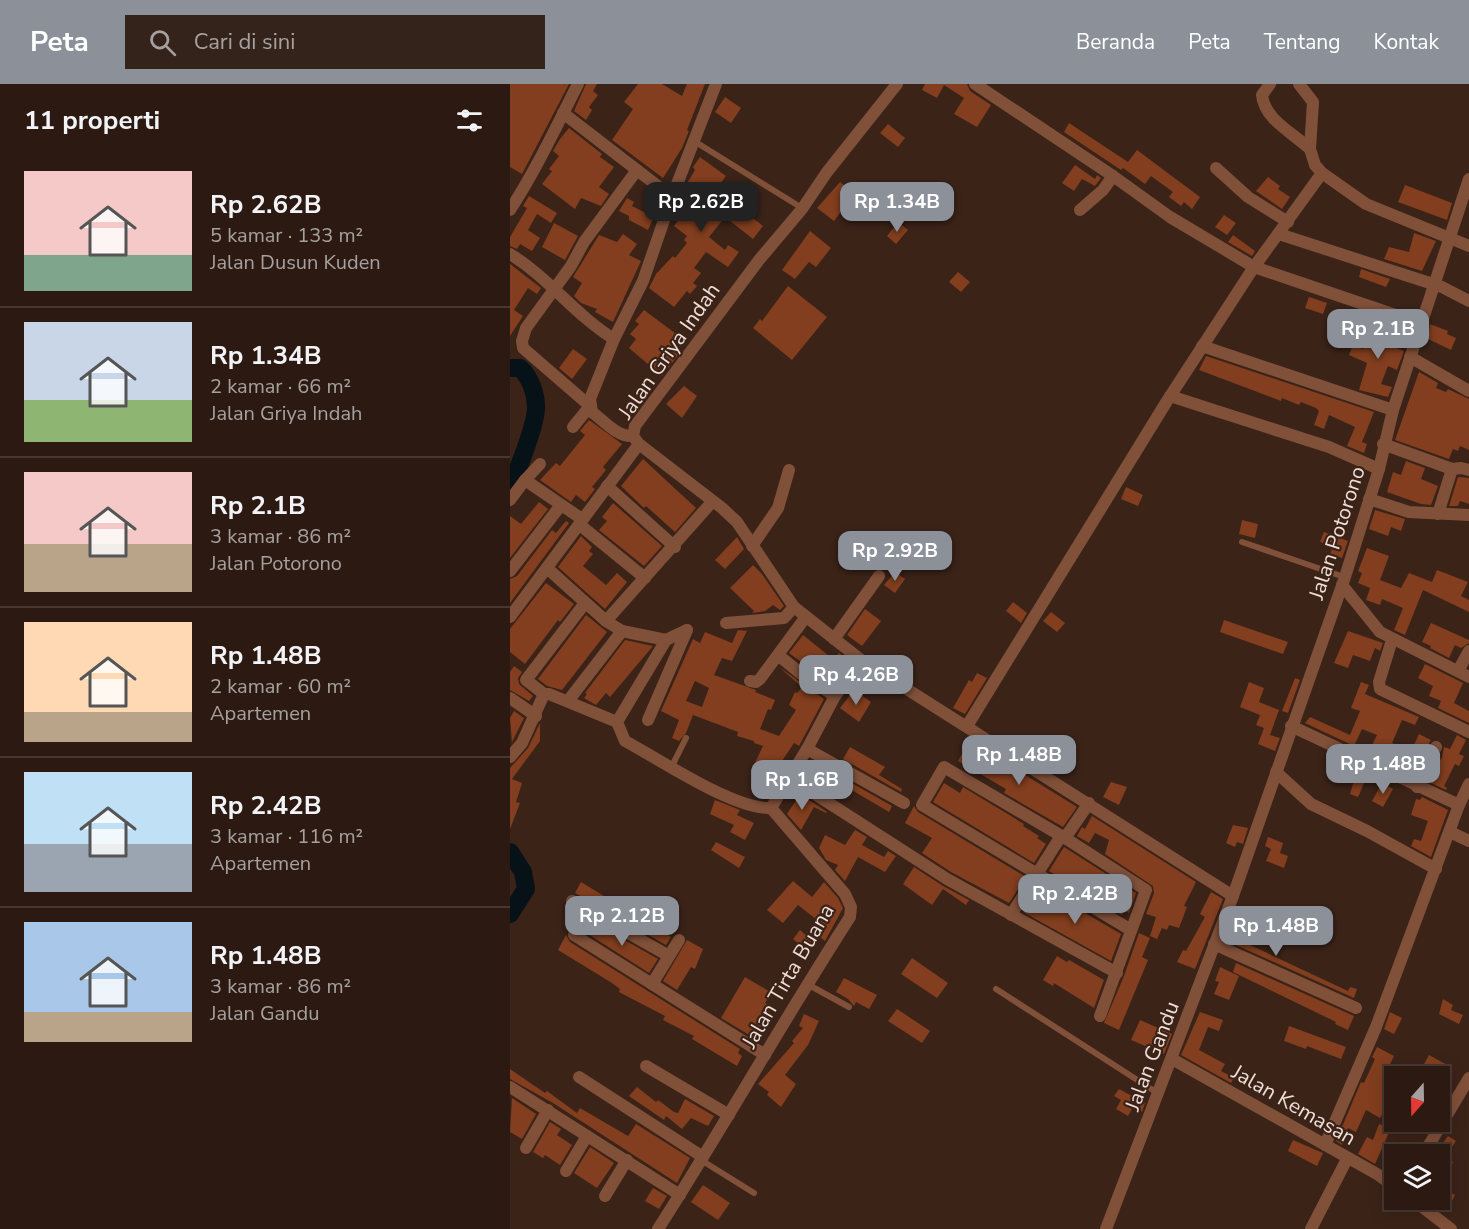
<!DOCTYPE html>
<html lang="id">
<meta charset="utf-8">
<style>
:root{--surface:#2c1a12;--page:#34231b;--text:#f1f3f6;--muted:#a6a19f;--line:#483832;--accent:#8c9099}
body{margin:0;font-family:"Nunito Sans",sans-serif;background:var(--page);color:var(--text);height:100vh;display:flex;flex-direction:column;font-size:22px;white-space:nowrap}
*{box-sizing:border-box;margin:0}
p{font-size:20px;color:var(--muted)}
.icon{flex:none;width:33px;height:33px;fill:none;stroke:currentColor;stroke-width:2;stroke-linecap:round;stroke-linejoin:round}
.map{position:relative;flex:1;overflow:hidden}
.details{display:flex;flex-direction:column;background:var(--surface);width:510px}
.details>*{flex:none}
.needle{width:39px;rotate:200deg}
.tools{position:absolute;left:874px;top:982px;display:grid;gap:12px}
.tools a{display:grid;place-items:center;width:66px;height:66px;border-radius:0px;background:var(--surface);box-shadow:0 3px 15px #0003,0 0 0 2px var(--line);font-size:30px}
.price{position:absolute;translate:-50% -51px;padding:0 14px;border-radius:12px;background:var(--accent);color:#fff;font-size:20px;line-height:39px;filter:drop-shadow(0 2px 3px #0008)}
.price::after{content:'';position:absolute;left:50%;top:36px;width:18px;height:14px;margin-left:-9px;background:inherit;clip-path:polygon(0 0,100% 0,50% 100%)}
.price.on{background:#222;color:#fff}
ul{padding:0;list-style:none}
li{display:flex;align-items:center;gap:18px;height:150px;padding:0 24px}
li+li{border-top:2px solid var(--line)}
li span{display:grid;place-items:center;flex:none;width:168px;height:120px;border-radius:0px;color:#555}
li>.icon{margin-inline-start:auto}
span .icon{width:72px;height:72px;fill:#fffc;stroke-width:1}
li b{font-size:26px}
h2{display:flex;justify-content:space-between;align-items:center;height:72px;padding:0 24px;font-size:26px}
header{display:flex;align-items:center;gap:36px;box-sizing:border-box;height:84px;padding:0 30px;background:var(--accent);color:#fff}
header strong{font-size:28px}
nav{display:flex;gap:33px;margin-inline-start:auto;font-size:21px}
.search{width:420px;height:54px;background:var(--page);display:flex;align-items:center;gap:15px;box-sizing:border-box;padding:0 21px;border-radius:0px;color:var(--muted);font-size:22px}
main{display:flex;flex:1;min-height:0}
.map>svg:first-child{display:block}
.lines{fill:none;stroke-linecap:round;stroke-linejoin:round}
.river{stroke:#061217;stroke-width:18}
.building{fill:#823e1e;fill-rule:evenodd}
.lane{stroke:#805039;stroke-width:6}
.street{stroke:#805039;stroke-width:12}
.labels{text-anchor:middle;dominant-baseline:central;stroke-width:4.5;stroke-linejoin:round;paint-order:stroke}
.street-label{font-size:21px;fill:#efded7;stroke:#3b2318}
</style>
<header>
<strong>Peta</strong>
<div class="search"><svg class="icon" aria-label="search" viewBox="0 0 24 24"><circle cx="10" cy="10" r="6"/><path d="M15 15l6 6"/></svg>Cari di sini</div>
<nav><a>Beranda</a><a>Peta</a><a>Tentang</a><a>Kontak</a></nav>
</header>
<main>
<section class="details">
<h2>11 properti<svg class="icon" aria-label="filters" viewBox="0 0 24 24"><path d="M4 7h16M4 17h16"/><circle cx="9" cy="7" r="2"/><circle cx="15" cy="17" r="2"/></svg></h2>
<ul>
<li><span style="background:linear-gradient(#f6c9c9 70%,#7fa58c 0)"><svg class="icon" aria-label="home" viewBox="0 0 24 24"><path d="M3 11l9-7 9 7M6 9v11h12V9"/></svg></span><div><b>Rp 2.62B</b><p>5 kamar · 133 m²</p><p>Jalan Dusun Kuden</p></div></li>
<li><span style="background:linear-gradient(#c9d6e8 65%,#8fb573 0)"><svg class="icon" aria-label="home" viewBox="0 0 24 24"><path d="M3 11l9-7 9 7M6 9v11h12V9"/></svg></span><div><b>Rp 1.34B</b><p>2 kamar · 66 m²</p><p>Jalan Griya Indah</p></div></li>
<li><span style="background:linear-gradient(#f6c9c9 60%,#b9a48a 0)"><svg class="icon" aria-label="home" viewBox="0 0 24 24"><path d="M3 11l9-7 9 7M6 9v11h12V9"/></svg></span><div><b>Rp 2.1B</b><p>3 kamar · 86 m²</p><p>Jalan Potorono</p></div></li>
<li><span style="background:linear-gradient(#ffd9b3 75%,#b9a48a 0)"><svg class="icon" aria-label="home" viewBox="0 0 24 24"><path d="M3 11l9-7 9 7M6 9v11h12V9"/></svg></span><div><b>Rp 1.48B</b><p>2 kamar · 60 m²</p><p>Apartemen</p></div></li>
<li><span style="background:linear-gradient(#bfe0f5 60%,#9aa5b1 0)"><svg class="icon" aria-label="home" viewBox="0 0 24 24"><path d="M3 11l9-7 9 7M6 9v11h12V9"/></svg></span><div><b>Rp 2.42B</b><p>3 kamar · 116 m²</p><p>Apartemen</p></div></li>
<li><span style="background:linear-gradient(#a9c7e8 75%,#b9a48a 0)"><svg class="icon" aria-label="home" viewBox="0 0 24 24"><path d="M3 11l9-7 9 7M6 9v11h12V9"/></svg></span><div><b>Rp 1.48B</b><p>3 kamar · 86 m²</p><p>Jalan Gandu</p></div></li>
</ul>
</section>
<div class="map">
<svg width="959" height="1145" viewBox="0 0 959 1145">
<rect width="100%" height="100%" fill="#3b2318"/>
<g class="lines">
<g class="river">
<path d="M0 284H10C20 293 26 309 26 323 26 339 9 386 0 400"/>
<path d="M0 768 13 788 16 805 0 830"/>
</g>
</g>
<g class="building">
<path d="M0 0H59L12 90 0 83Z"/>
<path d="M76 0H87L83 7 88 11 79 23 82 26 76 36 64 27Z"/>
<path d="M128 0H152L172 12 177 0H195L177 46 179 47 172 64 153 94 102 56 123 25 114 18Z"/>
<path d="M415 0H457L460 7 481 21 467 43 444 30 454 14 434 1 427 14 412 6Z"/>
<path d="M215 13 231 24 221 39 205 28Z"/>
<path d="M559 39 618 78 627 66 690 113 682 125 674 118 671 122 659 113 663 108 641 92 635 100 613 84 611 86 554 48Z"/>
<path d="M378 40 395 54 388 63 370 49Z"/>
<path d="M59 44 92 70 90 73 104 83 89 103 99 110 91 122 71 114 65 125 32 100 42 87 39 85 49 72 43 67 50 55Z"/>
<path d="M190 73 216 92 206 105 253 142 243 155 215 133 199 153 215 166 218 161 229 168 218 183 196 168 184 184 191 189 183 199 187 202 180 210 177 207 164 223 139 204 146 190 163 172 165 174 177 159 174 156 177 152 164 142 177 124 170 118 179 106 175 103 185 86 183 83Z"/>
<path d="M565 81 585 95 587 91 591 94 585 102 572 95 564 107 552 99Z"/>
<path d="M758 93 770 102 768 105 780 113 772 125 746 107Z"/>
<path d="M330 98 354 117 352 120 362 129 356 137 336 121 324 137 307 124Z"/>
<path d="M895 101 942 119 937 136 888 118Z"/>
<path d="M19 112 47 129 41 139 27 130 18 146 30 154 22 167 10 160 7 165 0 162V153L17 124 13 122Z"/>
<path d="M117 114 124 118 122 122 144 133 138 146 119 136V132L109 127Z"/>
<path d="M714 131 726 139 717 151 705 143Z"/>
<path d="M388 138 398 146 386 160 377 152Z"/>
<path d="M44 139 68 152 55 176 32 163Z"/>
<path d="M300 147 321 164 306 183 299 178 285 195 272 186Z"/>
<path d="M904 149 926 157 912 187 874 175 879 163 899 168Z"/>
<path d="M113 150 127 160 119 171 131 177 103 238 85 228 87 225 71 219 64 212 72 199 63 193 89 151 107 158Z"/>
<path d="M723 151 745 167 742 172 718 158Z"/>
<path d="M0 180 31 204 27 210 18 204 4 226 13 232 0 252Z"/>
<path d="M851 185 880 195 876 203 849 193Z"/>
<path d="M448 188 460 198 451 208 439 198Z"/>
<path d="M278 202 317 233 282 276 243 244 250 235 252 237Z"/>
<path d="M799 213 817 219 813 230 795 224Z"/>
<path d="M134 226 173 255 163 266 168 271 152 292 119 264 126 255 120 250 129 240 125 237Z"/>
<path d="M920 240 938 247 937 250 946 254 941 266 918 255Z"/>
<path d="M862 242 888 252 884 263 894 267 887 286 878 282 871 300 882 303 878 313 849 306 857 279 839 271 843 261 853 265Z"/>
<path d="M63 265 77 275 62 295 49 284Z"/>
<path d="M696 272 864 328 852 358 857 360 854 369 837 362 845 343 819 331 814 345 804 341 809 327 806 324 791 318 789 321 772 314 771 317 689 286Z"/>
<path d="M909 288 928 299 926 304 936 308 938 305 959 315V366L950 362 948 367 943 365 939 375 885 356Z"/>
<path d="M174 302 187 312 172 334 156 320Z"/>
<path d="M79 336 112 360 93 383 96 386 82 403 85 405 75 418 66 411 61 418 30 396 46 379 50 382 75 351 70 347Z"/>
<path d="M133 375 186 424 165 448 136 422 134 424 111 402Z"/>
<path d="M896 377 915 384 911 395 928 402 921 421 911 420 877 408 883 388 891 391Z"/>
<path d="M948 393 959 394V420L950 417 948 422H939Z"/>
<path d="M616 403 633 411 628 422 611 415Z"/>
<path d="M29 418 38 425 0 474V432L11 440Z"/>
<path d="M103 419 152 462 134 482 89 446 97 437 92 433Z"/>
<path d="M865 426 895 435 891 447 881 443 878 452 859 445Z"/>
<path d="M732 436 748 440 745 454 729 450Z"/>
<path d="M56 437 59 439 0 519V495L7 492 42 446 46 449Z"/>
<path d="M814 448 838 457 832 474 820 470 823 462 810 458Z"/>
<path d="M71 452 82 463 79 467 83 470 73 482 96 501 107 489 117 498 95 525 48 483Z"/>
<path d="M227 453 234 465 215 485 205 476Z"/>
<path d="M857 464 879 472 870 496 891 504 899 489 922 498 927 486 958 498 951 512 959 516V528L913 506 895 551 884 546 893 524 872 515 870 521 856 516 860 504 848 499 852 489 848 487Z"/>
<path d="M243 481 252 490 274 522 270 526 263 521 255 527 242 529 244 527 220 504Z"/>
<path d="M385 488 395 495 385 509 374 501Z"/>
<path d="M36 499 64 520 50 538 48 536 15 580 0 568V545Z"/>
<path d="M503 518 517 529 511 539 496 527Z"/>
<path d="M355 525 371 537 352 562 337 551Z"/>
<path d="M541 528 555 539 547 548 533 537Z"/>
<path d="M76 531 97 548 52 606 37 602 28 595Z"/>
<path d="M714 536 778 558 773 570 710 548Z"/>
<path d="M921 539 959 556V559L951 564 945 561 939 574 920 564 921 562 912 558Z"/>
<path d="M228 546 237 547 222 577 212 574 204 591 246 606 245 608 265 616 261 626 258 625 250 645 269 652 286 626 279 621 285 608 287 609 292 603 269 583 314 615 289 662 284 659 272 677 278 680 265 701 250 695 252 692 241 687 253 662 244 659V657L227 652 228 648 183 631 176 649 169 657 162 654 169 636 151 627 183 555 190 559 195 548 222 559ZM185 597 199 604 192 623 176 617Z"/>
<path d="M838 547 873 559 870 567 865 564 860 577 843 571 838 584 824 579Z"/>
<path d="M293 551 324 576 329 569 340 578 323 601 279 569Z"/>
<path d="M115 556 143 562 100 613 96 609 86 621 79 617 74 614 77 610 75 609Z"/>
<path d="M915 580 953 599 944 619 959 627V639L928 624 931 617 919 612 923 602 908 594Z"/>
<path d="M4 582 12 588 8 594 9 600 23 612 19 617 0 606V588Z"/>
<path d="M467 589 477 594 455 630 443 624 459 596 462 598Z"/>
<path d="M785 594 790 596 778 629 772 627Z"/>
<path d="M739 598 754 604 749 618 769 626 760 651 770 654 765 667 748 660 754 644 746 641 750 631 730 623Z"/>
<path d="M851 598 859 601 855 610 909 633 905 641 892 636 882 659 901 667 909 650 921 656 900 689 858 669 867 651 852 645 844 662 795 639 800 633 840 651 850 627 841 624Z"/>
<path d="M344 606 361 618 349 638 330 624Z"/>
<path d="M4 627 14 634 2 658 0 634Z"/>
<path d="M30 639V657L2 695 12 699 6 718 10 719 0 745V684L18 664Z"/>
<path d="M947 651 956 656 949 670 954 672 949 682 945 680 934 702 937 704 936 706 919 698 932 673 934 663 940 665Z"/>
<path d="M465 660 567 723 553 743 494 709 496 705 448 677 454 666 460 669Z"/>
<path d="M340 663 375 683 369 691 392 705 391 708 333 675Z"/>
<path d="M298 680 320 694 313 705 302 698 304 695 293 688Z"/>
<path d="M848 683 859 688 848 713 840 710Z"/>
<path d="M324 689 382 722 379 728 335 702 331 709 317 701Z"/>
<path d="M601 698 617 703 609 721 593 713Z"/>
<path d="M434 699 450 709 453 703 514 740 513 742 529 752 527 754 536 760 524 779 423 718Z"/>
<path d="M872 699 883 705 873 723 862 717Z"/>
<path d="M293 712 317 728 316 729 304 723 291 746 277 730 287 715 290 717Z"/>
<path d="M912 713 938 726 921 773 901 762 904 755 911 757 918 737 901 731 906 715 910 716Z"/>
<path d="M205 716 230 726 227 731 244 739 235 756 220 748 224 741 200 730Z"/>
<path d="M404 722 408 728 516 793 499 819 441 788 412 769 422 754 395 739Z"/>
<path d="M582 732 686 798 674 822 677 823 669 844 659 841 657 846 652 844 647 855 640 852 646 833 636 830 644 809 643 802 595 770 599 756 585 749 579 759 567 752 572 743 575 745Z"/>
<path d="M723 741 738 744 733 760 727 758 725 763 716 759Z"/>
<path d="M345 746 357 753 352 761 374 773 378 767 386 772 375 788 348 773 335 797 325 786 328 781 316 776 309 764 315 751 335 761Z"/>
<path d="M758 753 773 759 770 769 778 772 774 784 756 777 761 765 755 762Z"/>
<path d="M206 758 235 773 229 784 201 766Z"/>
<path d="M554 763 626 809 619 829 614 826 612 831 539 787Z"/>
<path d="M404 783 433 802 459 816 456 821 433 805 422 821 393 800Z"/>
<path d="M283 797 302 813 314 798 328 814 333 824 315 857 310 853 299 868 283 855 290 846 299 854 311 839 288 821 273 839 257 826Z"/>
<path d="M71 798 161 853 156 861 65 809Z"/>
<path d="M701 808 713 815 685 885 667 878 673 866 676 867 695 833 690 830Z"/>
<path d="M525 809 539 818 543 812 556 818 611 850 601 877 513 828Z"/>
<path d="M81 837 148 875 139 889 75 848Z"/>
<path d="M726 840 746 848 740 861 838 907 840 903 847 905 844 914 717 857Z"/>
<path d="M629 849 640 854 632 873 638 876 609 946 594 939 614 892Z"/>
<path d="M56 851 60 858 230 965 228 969 232 972 227 982 182 955 184 952 153 936 155 932 109 908 110 905 102 899 48 866Z"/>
<path d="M177 856 193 865 185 885 181 883 167 906 153 897Z"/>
<path d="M547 872 557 878 559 876 594 896 584 924 544 899 543 902 533 896Z"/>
<path d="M402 874 438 899 427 914 391 890Z"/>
<path d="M726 879 844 932 838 946 825 940 826 938 723 888Z"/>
<path d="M710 883 729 892 719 916 704 910 709 898 705 897Z"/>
<path d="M235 893 262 909 255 919 262 923 259 929 262 931 254 945 250 943 241 952 211 934Z"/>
<path d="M334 894 367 911 359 925 346 918 344 922 338 915 326 908Z"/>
<path d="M933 915 943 921 941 926 953 931 949 940 929 930Z"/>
<path d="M387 925 420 947 412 959 378 937Z"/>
<path d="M690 928 713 936 709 947 698 943 689 966 715 980 711 987 724 994 721 999 671 971Z"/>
<path d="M880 928 892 934 884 950 874 945Z"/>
<path d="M294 930 309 937 298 961 275 991 286 1000 271 1023 257 1011 259 1008 248 1000 284 959 282 957 293 944 289 942Z"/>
<path d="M630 936 662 950 654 970 621 956Z"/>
<path d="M779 942 836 963 831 975 797 962 796 965 774 957Z"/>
<path d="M867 963 884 972 878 984 885 987V1030L876 1024 870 1034 856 1026 846 1048 838 1044 832 1061 826 1057 851 998 854 999 865 975 862 973Z"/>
<path d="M919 971 941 983 936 993H907Z"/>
<path d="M0 985 35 1009 37 1007 67 1029 70 1024 118 1052 126 1040 180 1074 167 1099 43 1019 0 995Z"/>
<path d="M127 1003 146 1018 148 1016 164 1028 168 1029 175 1015 204 1032 198 1042 181 1034 172 1045 156 1032 154 1036 119 1012Z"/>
<path d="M609 1005 635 1019 632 1028 623 1023 618 1032 606 1025 611 1016 604 1012Z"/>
<path d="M2 1014 26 1030 12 1055 0 1048Z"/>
<path d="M40 1038 51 1045 47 1051 62 1061 50 1081 35 1071 33 1074 23 1068Z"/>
<path d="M869 1040 881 1044 865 1080 848 1070 857 1053 863 1056Z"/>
<path d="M938 1052 946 1057 934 1074 943 1078 938 1089 930 1086V1063Z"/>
<path d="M783 1056 813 1069 807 1082 778 1067Z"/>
<path d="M80 1063 104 1079 87 1104 64 1089Z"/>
<path d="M193 1101 220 1119 208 1136 181 1118Z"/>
<path d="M143 1104 157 1112 149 1125 135 1117Z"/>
<path d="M935 1105 945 1111 937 1127 926 1121Z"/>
</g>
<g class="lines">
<g class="lane">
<path d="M184 57 292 124"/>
<path d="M732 458 834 493"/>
<path d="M162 682 176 654"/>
<path d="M297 900 339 923"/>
<path d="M486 905 649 1010"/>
<path d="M191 1076 244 1109"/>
</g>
<g class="street">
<path d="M387 0 317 88 292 125 249 176 125 342 123 352 129 360 212 424 227 438 284 523 351 576 723 812"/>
<path d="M465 0 603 92 660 133 744 183 912 240"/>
<path d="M760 0 752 11C754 35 783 49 800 65L803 18 789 0"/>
<path d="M53 29 162 113"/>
<path d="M800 65 805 81 812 89 856 120 959 162"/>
<path d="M706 84 738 113 778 138"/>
<path d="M0 126C26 86 46 43 68 0"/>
<path d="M570 126 593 106 603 92"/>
<path d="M769 150 932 203 959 217"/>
<path d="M0 170C39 194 65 231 104 255"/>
<path d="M692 262 883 326"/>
<path d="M900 273 959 307"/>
<path d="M660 312 819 363 869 385"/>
<path d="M63 343 80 322 13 264 12 257 16 244 61 182 74 158 127 86"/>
<path d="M123 352C107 353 94 337 82 328L80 315 104 255 133 197 162 113 206 0"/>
<path d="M873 360 942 385 951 384 959 386"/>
<path d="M15 396 30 380"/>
<path d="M97 402 165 463"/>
<path d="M859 415 899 428 959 431"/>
<path d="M0 416 15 396 72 435"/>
<path d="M928 430 942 385"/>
<path d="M70 441 135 494"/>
<path d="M242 462 268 424 279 386"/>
<path d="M38 485 96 537 112 547 156 556"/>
<path d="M0 487 51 421"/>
<path d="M832 501 870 548 959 593"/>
<path d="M0 533 129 360"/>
<path d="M96 537 202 418"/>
<path d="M216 539 274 534 284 523"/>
<path d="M177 546 156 556 107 638 115 657C149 675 224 726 261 724"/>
<path d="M324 555 369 492"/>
<path d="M882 556 869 598 870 605 959 648"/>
<path d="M268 571 295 593 325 612"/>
<path d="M948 587 959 567"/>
<path d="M240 597 246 598 250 595 295 534"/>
<path d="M34 610 16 596 75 519"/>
<path d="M0 614 26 632"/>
<path d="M58 617 112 547"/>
<path d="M138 636 177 546"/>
<path d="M457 642 657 317 744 183 812 89"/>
<path d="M781 642 949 721"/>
<path d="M297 665 394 719"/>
<path d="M0 673 12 659 34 610H39L107 638"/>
<path d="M766 688 801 720 857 747 926 785"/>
<path d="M280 694 437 795 607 889"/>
<path d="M907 703 926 663"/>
<path d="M940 748 959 757"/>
<path d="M555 754 579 719"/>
<path d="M62 817 159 872"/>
<path d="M78 826 64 851 255 971"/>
<path d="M501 831 551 752"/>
<path d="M704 860 846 924"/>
<path d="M142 900 169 856"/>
<path d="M590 932 636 806 555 754 434 683 412 721 621 846"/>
<path d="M662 975 867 1090 885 1103"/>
<path d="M136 982 219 1031"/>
<path d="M69 993 193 1073"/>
<path d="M0 1003 170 1111"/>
<path d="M815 1061 866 943 949 721 959 700"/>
<path d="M16 1064 38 1026"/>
<path d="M913 1071 959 994"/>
<path d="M56 1087 77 1052"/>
<path d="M95 1112 117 1076"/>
<path d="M903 1116 941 1145"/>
<path d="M148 1145C214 1042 274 935 340 833L341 823 335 810 261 724 297 665 325 612 351 576"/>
<path d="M596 1145 723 812 835 493 869 385 883 326 959 95"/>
<path d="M801 1145 837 1075"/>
</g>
</g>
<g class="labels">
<g class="street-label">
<text transform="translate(159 267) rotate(-55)">Jalan Griya Indah</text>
<text transform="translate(827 449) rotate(-72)">Jalan Potorono</text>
<text transform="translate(278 892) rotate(-60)">Jalan Tirta Buana</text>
<text transform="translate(642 972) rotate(-69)">Jalan Gandu</text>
<text transform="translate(784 1021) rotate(30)">Jalan Kemasan</text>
</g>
</g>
</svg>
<div class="tools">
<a><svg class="needle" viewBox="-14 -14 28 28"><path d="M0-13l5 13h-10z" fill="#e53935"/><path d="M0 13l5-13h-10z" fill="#a6a19f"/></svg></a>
<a><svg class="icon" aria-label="layers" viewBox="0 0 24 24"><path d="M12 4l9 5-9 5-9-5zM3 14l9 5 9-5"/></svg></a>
</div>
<b class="price on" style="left:191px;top:149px">Rp 2.62B</b>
<b class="price" style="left:387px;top:149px">Rp 1.34B</b>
<b class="price" style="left:868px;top:276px">Rp 2.1B</b>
<b class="price" style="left:385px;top:498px">Rp 2.92B</b>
<b class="price" style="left:346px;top:622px">Rp 4.26B</b>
<b class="price" style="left:509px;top:702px">Rp 1.48B</b>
<b class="price" style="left:873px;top:711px">Rp 1.48B</b>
<b class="price" style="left:292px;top:727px">Rp 1.6B</b>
<b class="price" style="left:565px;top:841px">Rp 2.42B</b>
<b class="price" style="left:112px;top:863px">Rp 2.12B</b>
<b class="price" style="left:766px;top:873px">Rp 1.48B</b>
</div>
</main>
